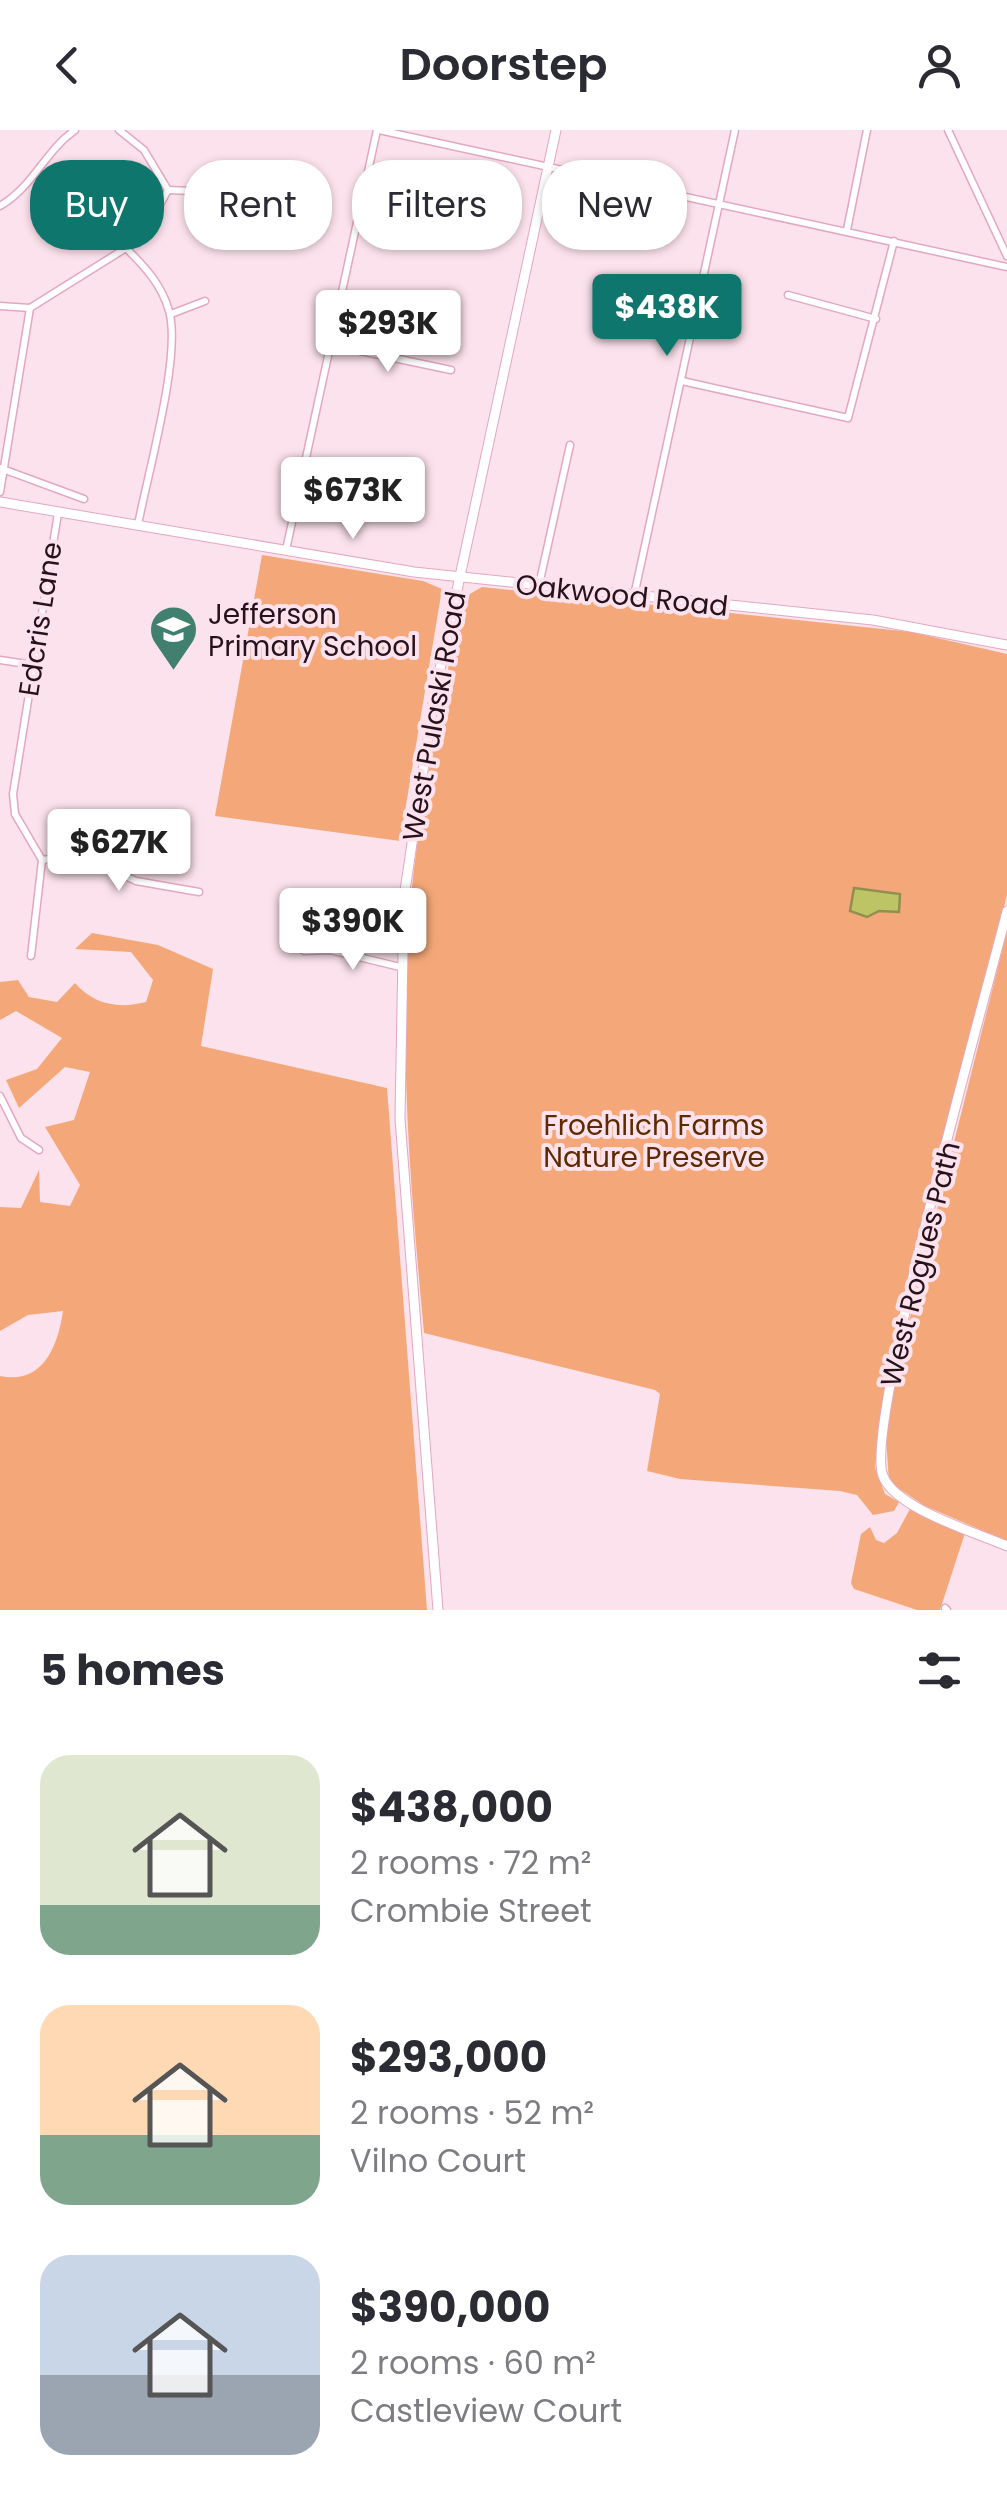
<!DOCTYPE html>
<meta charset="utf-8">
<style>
:root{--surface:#fff;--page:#f2f2f3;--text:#2b2b33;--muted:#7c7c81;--accent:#0f766e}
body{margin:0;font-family:Poppins,sans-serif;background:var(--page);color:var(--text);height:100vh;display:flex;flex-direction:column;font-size:38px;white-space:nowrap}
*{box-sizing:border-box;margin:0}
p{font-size:32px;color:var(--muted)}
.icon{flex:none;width:55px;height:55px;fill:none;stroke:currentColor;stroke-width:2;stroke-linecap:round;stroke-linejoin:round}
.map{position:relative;height:1480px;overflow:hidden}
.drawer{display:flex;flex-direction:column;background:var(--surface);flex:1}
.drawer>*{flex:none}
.hud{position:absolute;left:30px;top:30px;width:948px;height:90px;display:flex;gap:20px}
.price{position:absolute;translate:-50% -85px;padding:0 22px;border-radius:10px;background:#fff;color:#222;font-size:32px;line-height:65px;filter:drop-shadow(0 2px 5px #0008)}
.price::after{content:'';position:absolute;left:50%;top:60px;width:30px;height:22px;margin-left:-15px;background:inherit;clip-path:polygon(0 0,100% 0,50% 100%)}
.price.current{background:var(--accent);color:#fff}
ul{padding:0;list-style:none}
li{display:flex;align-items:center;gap:30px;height:250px;padding:0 40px}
li span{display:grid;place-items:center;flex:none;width:280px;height:200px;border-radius:30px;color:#555}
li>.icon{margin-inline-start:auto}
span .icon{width:120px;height:120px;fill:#fffc;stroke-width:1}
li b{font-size:42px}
h2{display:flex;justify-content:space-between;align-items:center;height:120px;padding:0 40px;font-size:42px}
.pill{padding:0 35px;border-radius:40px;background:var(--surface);box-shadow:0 2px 8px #0004;font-size:35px;line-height:90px}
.pill.current{background:var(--accent);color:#fff}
header{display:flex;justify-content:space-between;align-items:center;height:130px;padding:0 40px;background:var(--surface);font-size:45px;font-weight:600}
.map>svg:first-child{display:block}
</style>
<header><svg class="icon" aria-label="back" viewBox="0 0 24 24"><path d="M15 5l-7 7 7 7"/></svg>Doorstep<svg class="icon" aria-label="person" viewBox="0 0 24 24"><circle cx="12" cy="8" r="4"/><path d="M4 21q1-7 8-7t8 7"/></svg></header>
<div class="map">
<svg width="1007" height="1480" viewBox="0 0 1007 1480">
<rect width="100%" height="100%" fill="#fce2ec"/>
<g fill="#f4a879">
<path d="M 262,425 L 423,451 L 442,459 L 400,711 L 215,686 Z"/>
<path d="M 482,457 L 911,502 L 1007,524 L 1007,765 L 887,1241 L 875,1338 L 885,1364 L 899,1372 L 894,1381 L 873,1385 L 857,1365 L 840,1361 L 680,1349 L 647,1341 L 660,1264 L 655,1260 L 424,1203 C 411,1061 398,919 410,776 C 420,672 441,570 463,468 Z"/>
<path d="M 1007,801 L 1007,1411 L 925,1376 L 889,1352 L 886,1307 L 900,1227 Z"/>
<path d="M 92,803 L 158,815 L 213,839 L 201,916 L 387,958 L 427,1480 L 0,1480 L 0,1246 C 43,1255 58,1216 63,1181 L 28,1185 L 0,1201 L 0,1077 L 21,1078 L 39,1040 L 40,1072 L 70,1076 L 80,1055 L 45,997 L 74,990 L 90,942 L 65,937 L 19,978 L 6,950 L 37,939 L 62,908 L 16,881 L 0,890 L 0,852 L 18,850 L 29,867 L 57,872 L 75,853 C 94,875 119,879 146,872 L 153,850 L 131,822 L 75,819 Z"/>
<path d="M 910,1379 L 965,1403 L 940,1480 L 917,1480 L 854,1459 L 851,1453 L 861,1404 L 870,1397 L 876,1410 L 884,1413 L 897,1403 Z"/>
</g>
<path fill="#bdc465" stroke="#908f4f" stroke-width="2.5" d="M 854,758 L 900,764 L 899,782 L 879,781 L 867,787 L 850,781 Z"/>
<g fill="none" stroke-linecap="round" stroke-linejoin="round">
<defs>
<g id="street">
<path d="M 119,0 L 144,20 L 168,60"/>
<path d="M 379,0 L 1007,137"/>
<path d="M 948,0 L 1007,126"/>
<path d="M 168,60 L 192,61 L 247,47"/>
<path d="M 0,76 C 33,57 45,21 75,0"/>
<path d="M 847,100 L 867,0"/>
<path d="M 126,118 C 145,137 162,155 169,181 C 182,225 147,346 138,395"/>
<path d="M 788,165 L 876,189"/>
<path d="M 0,176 L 30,178 L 126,118 L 149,94 L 168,60"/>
<path d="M 171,184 L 205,171"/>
<path d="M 332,215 L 451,240"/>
<path d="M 682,251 L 848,288 L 894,111"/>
<path d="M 0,338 L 84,369"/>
<path d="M 0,362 L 30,178"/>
<path d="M 286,420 L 377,0"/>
<path d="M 539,455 L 570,315"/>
<path d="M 634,466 L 735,0"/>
<path d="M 0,530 L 33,535"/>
<path d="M 42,730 L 80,725 L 136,751 L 199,762"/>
<path d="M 304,821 L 330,820 L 400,837"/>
<path d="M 31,826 L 42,730 L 15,684 L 13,664 L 58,383"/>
<path d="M 0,966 L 21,1008 L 39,1020"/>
<path d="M 945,1478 L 947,1480"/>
</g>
<g id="secondary">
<path d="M 0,372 L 414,442 L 873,490 L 1007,515"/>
<path d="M 1007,781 C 987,862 863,1299 883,1346 C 896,1379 975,1402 1007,1416"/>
<path d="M 438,1480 L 400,989 L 404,767 L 434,567 L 556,0"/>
</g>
</defs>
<use href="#street" stroke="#e3a7c0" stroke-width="9"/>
<use href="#secondary" stroke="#e3a7c0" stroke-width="11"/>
<use href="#street" stroke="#fff" stroke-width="6"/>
<use href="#secondary" stroke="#fff" stroke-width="9"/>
</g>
<defs>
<symbol id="school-pin" viewBox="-11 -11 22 30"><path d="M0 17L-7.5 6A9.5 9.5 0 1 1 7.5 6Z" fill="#41806e" stroke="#fce2ec"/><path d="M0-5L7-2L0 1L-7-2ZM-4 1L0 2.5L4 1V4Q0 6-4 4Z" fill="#fff"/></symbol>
</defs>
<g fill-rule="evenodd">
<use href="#school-pin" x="146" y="472" width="55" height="75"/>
</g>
<g text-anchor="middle" stroke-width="8" stroke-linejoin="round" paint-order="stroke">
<g font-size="28" fill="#27121b" stroke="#fce2ec">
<text transform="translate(622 465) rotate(6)" y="10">Oakwood Road</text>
<text transform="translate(40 489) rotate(-81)" y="10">Edcris Lane</text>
<text transform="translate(434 586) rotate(-80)" y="10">West Pulaski Road</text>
<text transform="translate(920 1134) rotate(-76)" y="10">West Rogues Path</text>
</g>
<g font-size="28" fill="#27121b" stroke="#fce2ec" text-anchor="start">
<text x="208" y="494">Jefferson<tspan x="208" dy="32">Primary School</tspan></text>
</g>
<g font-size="28" fill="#5e2a00" stroke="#fce2ec">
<text x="654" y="1005">Froehlich Farms<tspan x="654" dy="32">Nature Preserve</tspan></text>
</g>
</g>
</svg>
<b class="price current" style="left:667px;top:229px">$438K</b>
<b class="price" style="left:388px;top:245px">$293K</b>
<b class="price" style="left:353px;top:412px">$673K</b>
<b class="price" style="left:119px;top:764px">$627K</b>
<b class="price" style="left:353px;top:843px">$390K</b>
<div class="hud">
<a class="pill current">Buy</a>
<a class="pill">Rent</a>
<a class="pill">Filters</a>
<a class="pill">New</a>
</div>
</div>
<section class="drawer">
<h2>5 homes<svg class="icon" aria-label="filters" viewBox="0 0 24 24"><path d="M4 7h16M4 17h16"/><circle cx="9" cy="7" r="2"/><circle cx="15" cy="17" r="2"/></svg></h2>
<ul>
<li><span style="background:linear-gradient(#dfe7d0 75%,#7fa58c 0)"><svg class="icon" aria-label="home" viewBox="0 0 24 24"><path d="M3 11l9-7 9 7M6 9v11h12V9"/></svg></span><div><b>$438,000</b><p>2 rooms · 72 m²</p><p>Crombie Street</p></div></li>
<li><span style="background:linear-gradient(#ffd9b3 65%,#7fa58c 0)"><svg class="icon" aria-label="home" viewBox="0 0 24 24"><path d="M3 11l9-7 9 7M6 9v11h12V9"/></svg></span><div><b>$293,000</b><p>2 rooms · 52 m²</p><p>Vilno Court</p></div></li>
<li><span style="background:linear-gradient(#c9d6e8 60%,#9aa5b1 0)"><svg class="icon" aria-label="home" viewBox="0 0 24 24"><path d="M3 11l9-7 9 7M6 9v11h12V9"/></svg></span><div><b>$390,000</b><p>2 rooms · 60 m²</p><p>Castleview Court</p></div></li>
</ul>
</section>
